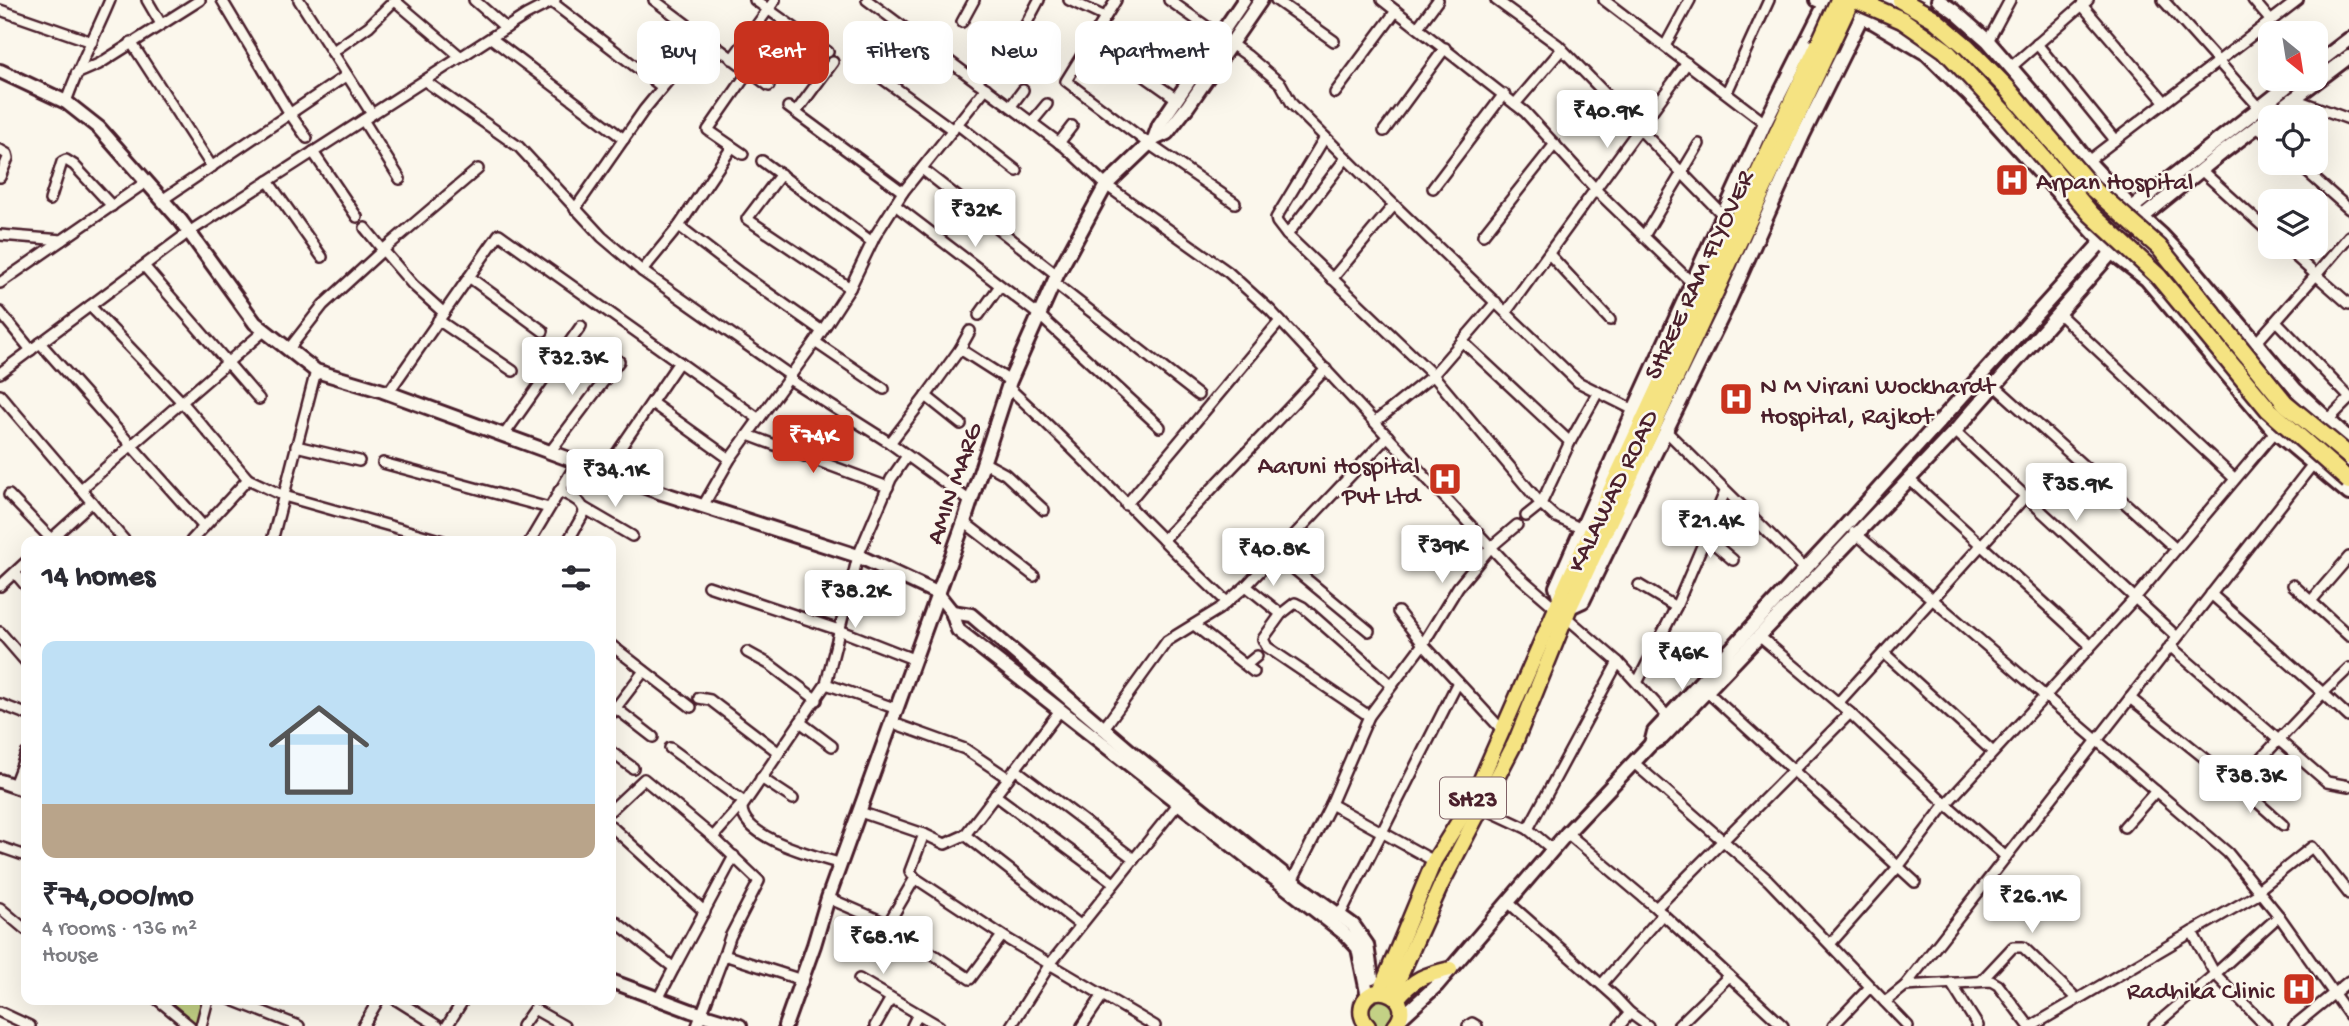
<!DOCTYPE html>
<meta charset="utf-8">
<style>
:root{--surface:#fff;--page:#f7f7f7;--text:#2b2b33;--muted:#7c7c81;--line:#e1e1e2;--accent:#c8321e}
body{margin:0;font-family:"Gochi Hand",sans-serif;background:var(--page);color:var(--text);height:100vh;display:flex;flex-direction:column;font-size:26px;white-space:nowrap}
*{box-sizing:border-box;margin:0}
p{font-size:23px;color:var(--muted)}
.icon{flex:none;width:38px;height:38px;fill:none;stroke:currentColor;stroke-width:2;stroke-linecap:round;stroke-linejoin:round}
.map{position:relative;flex:1;overflow:hidden}
.details{position:absolute;left:21px;top:536px;width:595px;height:469px;display:flex;flex-direction:column;background:var(--surface);border-radius:14px;box-shadow:0 7px 28px #0002}
.details>*{flex:none}
.hud{position:absolute;left:637px;top:21px;width:665px;height:63px;display:flex;gap:14px}
.needle{width:46px;rotate:150deg}
.fabs{position:absolute;left:2258px;top:21px;display:grid;gap:14px}
.fabs a{display:grid;place-items:center;width:70px;height:70px;border-radius:14px;background:var(--surface);box-shadow:0 7px 28px #0002;font-size:35px}
.price{position:absolute;translate:-50% -60px;padding:0 16px;border-radius:7px;background:#fff;color:#222;font-size:23px;line-height:46px;filter:drop-shadow(0 2px 4px #0008)}
.price::after{content:'';position:absolute;left:50%;top:42px;width:21px;height:16px;margin-left:-10px;background:inherit;clip-path:polygon(0 0,100% 0,50% 100%)}
.price.selected{background:var(--accent);color:#fff}
ul{padding:0;list-style:none}
li{display:grid;align-content:center;gap:14px;height:371px;padding:0 21px}
li+li{border-top:2px solid var(--line)}
li span{display:grid;place-items:center;height:217px;border-radius:14px;color:#555}
li>.icon{margin-inline-start:auto}
span .icon{width:126px;height:126px;fill:#fffc;stroke-width:1}
li b{font-size:30px}
h2{display:flex;justify-content:space-between;align-items:center;height:84px;padding:0 21px;font-size:30px}
.pill{padding:0 24px;border-radius:14px;background:var(--surface);box-shadow:0 7px 28px #0002;font-size:24px;line-height:63px}
.pill.selected{background:var(--accent);color:#fff}
.map>svg:first-child{display:block}
</style>
<div class="map">
<svg width="2349" height="1026" viewBox="0 0 2349 1026">
<rect width="100%" height="100%" fill="#fbf7ec"/>
<filter id="ink" filterUnits="userSpaceOnUse"><feTurbulence type="fractalNoise" baseFrequency=".0143" numOctaves="2"/><feDisplacementMap in="SourceGraphic" scale="14" xChannelSelector="R" yChannelSelector="G"/><feConvolveMatrix kernelMatrix="1 2 1 2 8 2 1 2 1" color-interpolation-filters="sRGB"/></filter>
<g filter="url(#ink)">
<g fill="#c3d185" stroke="#867858" stroke-width="2">
<path d="M 1385,996 L 1397,1006 L 1392,1020 L 1386,1026 L 1368,1026 L 1368,1009 L 1379,998 Z"/>
<path d="M 157,999 L 208,999 L 201,1026 L 190,1026 Z"/>
</g>
<g fill="none" stroke-linecap="round" stroke-linejoin="round">
<defs>
<g id="street">
<path d="M 147,0 L 161,24"/>
<path d="M 222,0 L 290,114 L 307,138"/>
<path d="M 299,0 L 372,114"/>
<path d="M 394,0 L 461,57"/>
<path d="M 474,0 L 506,28"/>
<path d="M 549,0 L 662,87"/>
<path d="M 654,0 L 769,86"/>
<path d="M 755,0 L 828,52"/>
<path d="M 867,0 L 1066,148 L 1106,185 L 1228,272 L 1270,310 L 1514,572 L 1618,662 L 1668,717"/>
<path d="M 1069,0 L 1105,17"/>
<path d="M 1116,0 L 1066,81 L 1149,144 L 1235,203"/>
<path d="M 1169,0 L 1248,56 L 1281,84 L 1292,104 L 1364,176 L 1578,382 L 1634,410"/>
<path d="M 1276,0 L 1334,41"/>
<path d="M 1382,0 L 1525,112 L 1600,194 L 1692,283"/>
<path d="M 1496,0 L 1558,45 L 1723,215"/>
<path d="M 1604,0 L 1765,123"/>
<path d="M 2163,0 L 2259,107"/>
<path d="M 2253,0 L 2271,21"/>
<path d="M 2082,5 L 2165,102"/>
<path d="M 0,10 L 92,42"/>
<path d="M 962,22 L 974,0"/>
<path d="M 1418,27 L 1438,0"/>
<path d="M 491,38 L 624,139"/>
<path d="M 1092,39 L 1177,99"/>
<path d="M 1988,41 L 2010,0"/>
<path d="M 131,42 L 212,167"/>
<path d="M 1016,43 L 1039,0"/>
<path d="M 2037,44 L 2115,140"/>
<path d="M 1665,46 L 1690,0"/>
<path d="M 332,52 L 369,26 L 395,0"/>
<path d="M 853,57 L 953,130"/>
<path d="M 732,59 L 775,0"/>
<path d="M 2011,67 L 2088,0"/>
<path d="M 76,74 L 99,64 L 200,0"/>
<path d="M 425,81 L 519,147 L 602,237 L 642,271 L 791,376"/>
<path d="M 977,82 L 1007,38"/>
<path d="M 1727,92 L 1769,0"/>
<path d="M 1335,93 L 1396,11"/>
<path d="M 2294,99 L 2349,119"/>
<path d="M 66,102 C 78,67 96,34 110,0"/>
<path d="M 1515,104 L 1562,49"/>
<path d="M 1011,106 L 1023,90"/>
<path d="M 788,107 L 903,192"/>
<path d="M 796,112 L 833,62"/>
<path d="M 363,120 L 400,179"/>
<path d="M 1032,122 L 1047,104"/>
<path d="M 957,124 L 1017,171"/>
<path d="M 2257,127 L 2270,138"/>
<path d="M 1384,131 L 1445,48"/>
<path d="M 1059,143 L 1072,126"/>
<path d="M 0,150 L 7,154 L 8,158 L 0,177"/>
<path d="M 313,152 L 357,217"/>
<path d="M 743,154 L 708,130 L 749,71"/>
<path d="M 1346,158 L 1287,235 L 1433,375 L 1541,504 L 1526,516"/>
<path d="M 762,161 L 872,242"/>
<path d="M 2088,161 L 2298,0"/>
<path d="M 2297,163 L 2349,209"/>
<path d="M 922,169 L 1057,275"/>
<path d="M 2201,170 L 2270,233"/>
<path d="M 781,174 L 747,219 L 850,288"/>
<path d="M 268,181 L 322,257"/>
<path d="M 1433,188 L 1504,94"/>
<path d="M 50,200 L 62,162 L 66,160 L 74,165 L 112,206"/>
<path d="M 162,200 L 347,75"/>
<path d="M 895,205 L 1039,315 L 1160,427"/>
<path d="M 575,209 L 644,110 L 704,37"/>
<path d="M 679,226 L 740,273 L 822,331"/>
<path d="M 365,228 L 383,250 L 478,169"/>
<path d="M 0,235 L 62,240"/>
<path d="M 1287,235 L 1277,222 L 1276,218 L 1325,137"/>
<path d="M 1483,235 L 1555,144"/>
<path d="M 1644,236 L 1699,144"/>
<path d="M 2349,236 L 2316,275 L 2349,304"/>
<path d="M 1549,254 L 1610,320"/>
<path d="M 144,266 L 259,399"/>
<path d="M 642,271 L 679,226 L 732,147"/>
<path d="M 469,277 L 543,331"/>
<path d="M 1332,279 L 1394,205"/>
<path d="M 1053,282 L 1198,395"/>
<path d="M 0,283 L 146,182"/>
<path d="M 90,306 L 182,402 L 248,479"/>
<path d="M 0,312 L 31,350"/>
<path d="M 1506,312 L 1687,63"/>
<path d="M 2058,313 L 2235,479"/>
<path d="M 979,315 L 999,287"/>
<path d="M 438,320 L 513,371"/>
<path d="M 2276,321 L 2349,397"/>
<path d="M 1462,341 L 1570,442"/>
<path d="M 815,342 L 884,389"/>
<path d="M 40,343 L 204,527"/>
<path d="M 2256,343 L 2316,275 L 2285,247"/>
<path d="M 960,349 L 970,331"/>
<path d="M 288,350 L 323,305 L 383,250 L 413,285 L 444,313"/>
<path d="M 0,373 L 189,232 L 526,15 L 555,0"/>
<path d="M 789,379 L 890,443"/>
<path d="M 1995,386 L 2176,549"/>
<path d="M 1008,387 C 1083,456 1152,532 1227,602"/>
<path d="M 388,393 L 499,234 L 759,419"/>
<path d="M 0,395 L 125,541"/>
<path d="M 926,396 L 960,349 L 1010,381"/>
<path d="M 652,403 L 730,459"/>
<path d="M 2328,420 L 2349,399"/>
<path d="M 1375,422 L 1433,375 L 1496,302"/>
<path d="M 961,424 L 926,396 L 890,443 L 970,501"/>
<path d="M 1955,431 L 2177,637"/>
<path d="M 1667,432 L 1805,569"/>
<path d="M 504,435 L 581,326"/>
<path d="M 748,435 L 888,487"/>
<path d="M 296,446 L 359,461"/>
<path d="M 550,452 L 619,361"/>
<path d="M 983,462 L 1005,474 L 1044,510"/>
<path d="M 383,463 L 549,508"/>
<path d="M 604,472 L 679,362"/>
<path d="M 1910,480 L 2090,645"/>
<path d="M 81,489 L 264,331"/>
<path d="M 559,491 C 569,496 584,501 584,513 L 568,541"/>
<path d="M 9,495 L 53,541"/>
<path d="M 1126,505 L 1280,321"/>
<path d="M 703,506 L 730,459 L 815,342 L 850,288 L 875,236 L 903,192 L 986,88"/>
<path d="M 584,508 L 632,536"/>
<path d="M 964,522 L 1034,576"/>
<path d="M 1582,529 L 1554,516 L 1541,504 L 1570,442 L 1598,392"/>
<path d="M 1854,532 L 2228,853 L 2279,916 L 2349,1015"/>
<path d="M 1706,537 L 1733,560"/>
<path d="M 1163,540 L 1326,369"/>
<path d="M 49,541 L 92,502"/>
<path d="M 191,541 L 248,479 L 284,496 L 443,541"/>
<path d="M 272,541 L 316,371"/>
<path d="M 530,541 L 577,462"/>
<path d="M 1276,554 L 1369,631"/>
<path d="M 15,573 L 26,586"/>
<path d="M 1639,585 L 1676,607"/>
<path d="M 2293,585 L 2349,636"/>
<path d="M 0,586 L 26,562"/>
<path d="M 708,586 L 839,630 L 913,659"/>
<path d="M 1246,586 L 1281,614"/>
<path d="M 2311,601 L 2349,557"/>
<path d="M 1398,612 L 1423,644 L 1503,731"/>
<path d="M 1194,625 L 1254,672"/>
<path d="M 0,632 L 26,662"/>
<path d="M 1759,636 L 1850,713 L 1946,804 L 2006,857"/>
<path d="M 611,645 L 691,707"/>
<path d="M 2170,646 L 2327,782 L 2349,786"/>
<path d="M 747,652 L 769,664 L 817,700"/>
<path d="M 1884,653 L 1993,752"/>
<path d="M 1246,665 L 1257,656"/>
<path d="M 2349,668 L 2323,693 L 2349,717"/>
<path d="M 1638,681 L 1676,607 L 1725,492"/>
<path d="M 826,684 L 897,709"/>
<path d="M 1702,687 L 1915,882"/>
<path d="M 699,698 L 710,700 L 778,752"/>
<path d="M 2130,698 L 2237,784 L 2323,693 L 2211,594"/>
<path d="M 1838,703 L 2025,497"/>
<path d="M 0,704 L 26,714"/>
<path d="M 613,706 L 653,737"/>
<path d="M 611,714 L 644,671"/>
<path d="M 1369,716 L 1267,647 L 1263,639 L 1281,614 L 1295,603 L 1303,607 L 1390,684"/>
<path d="M 800,722 L 832,746"/>
<path d="M 893,723 L 965,749 L 1008,778"/>
<path d="M 1104,728 L 1167,641 L 1219,609 L 1246,586 L 1388,436"/>
<path d="M 670,748 L 744,802 L 713,837"/>
<path d="M 611,752 L 633,768"/>
<path d="M 1634,763 L 1768,880 L 1908,1026"/>
<path d="M 1015,769 L 1134,859"/>
<path d="M 761,778 L 793,799"/>
<path d="M 2237,784 L 2283,825"/>
<path d="M 14,785 L 26,754"/>
<path d="M 995,795 L 1114,883"/>
<path d="M 1331,804 L 1369,716 L 1423,644 L 1458,587 L 1491,547 L 1517,525"/>
<path d="M 1483,808 L 1528,829 L 1618,662"/>
<path d="M 611,810 L 644,779 L 713,837 L 759,881 L 730,937 L 724,955"/>
<path d="M 860,812 L 924,834 L 910,871 L 915,878 L 1009,940 L 1155,1026"/>
<path d="M 611,826 L 705,912"/>
<path d="M 2124,827 L 2156,791"/>
<path d="M 1528,829 L 1553,850"/>
<path d="M 1567,833 L 1656,908 L 1783,1026"/>
<path d="M 924,834 L 945,844 L 965,835 L 1058,713"/>
<path d="M 965,835 L 1080,925"/>
<path d="M 0,847 L 26,856"/>
<path d="M 841,864 C 816,856 741,838 742,807 L 826,684 L 858,556 L 891,479 L 907,456"/>
<path d="M 1292,881 L 1331,804 L 1434,861"/>
<path d="M 2258,890 L 2312,847 L 2349,894"/>
<path d="M 828,898 L 888,924 L 970,979 L 1002,936"/>
<path d="M 1509,903 L 1614,996 L 1630,1013"/>
<path d="M 0,908 L 26,930"/>
<path d="M 1656,908 L 1850,713"/>
<path d="M 1340,915 L 1458,682"/>
<path d="M 611,918 L 674,968 L 658,999"/>
<path d="M 888,924 L 915,878"/>
<path d="M 2192,932 L 2260,893"/>
<path d="M 1830,944 L 1898,867 L 1946,804 L 2135,598 L 2275,432"/>
<path d="M 674,968 L 734,856"/>
<path d="M 859,979 L 939,1026"/>
<path d="M 1982,980 L 2013,947 L 2023,947 L 2077,999"/>
<path d="M 1951,983 L 1978,1026"/>
<path d="M 1602,984 L 1663,914"/>
<path d="M 1905,986 L 2313,464"/>
<path d="M 157,999 L 190,1026"/>
<path d="M 230,999 L 299,1026"/>
<path d="M 395,999 L 438,1026"/>
<path d="M 1885,1002 L 1905,986 L 1991,981 L 1998,985 L 2029,1026"/>
<path d="M 0,1012 L 30,1026"/>
<path d="M 201,1026 L 208,999"/>
<path d="M 363,1026 L 379,999"/>
<path d="M 447,1026 L 464,999"/>
<path d="M 522,1026 L 534,1009 L 564,1026"/>
<path d="M 697,1026 L 724,955 L 802,980"/>
<path d="M 875,1026 L 891,998"/>
<path d="M 912,1026 L 918,1014"/>
<path d="M 1011,1026 L 1050,964 L 1182,799"/>
<path d="M 1082,1026 L 1103,995"/>
<path d="M 1468,1026 L 1472,1023 L 1477,1026"/>
<path d="M 1619,1026 L 1630,1013 L 1648,1026"/>
<path d="M 1678,1026 L 1729,976"/>
<path d="M 1833,1026 L 1870,987"/>
<path d="M 2032,1026 L 2192,932 L 2215,974 L 2154,1026"/>
<path d="M 2266,1026 L 2215,974 L 2279,916"/>
<path d="M 2294,1026 L 2349,981"/>
</g>
<g id="secondary">
<path d="M 1817,0 L 1873,22 L 1927,54 L 1976,102 L 2111,252 L 2146,279 L 2275,432 L 2349,494"/>
<path d="M 1938,0 L 1954,11 L 1988,41 L 2045,107 L 2088,161 L 2132,208 L 2162,235 L 2194,269 L 2296,390 L 2349,439"/>
<path d="M 2315,65 L 2349,39"/>
<path d="M 0,71 L 66,102 L 99,128 L 181,221 L 255,323 L 316,371 L 383,391 L 662,493 L 858,556 L 937,593 L 952,612 L 958,630 L 1344,933 L 1358,948 L 1368,997"/>
<path d="M 1154,139 L 1159,125 L 1244,0"/>
<path d="M 1560,600 L 1556,587 L 1634,410 L 1765,123 L 1827,0"/>
<path d="M 1570,607 L 1583,601 L 1726,308 L 1803,135 L 1865,10"/>
<path d="M 952,612 L 971,615 L 1137,757 L 1292,881 L 1353,925 L 1367,945 L 1372,978"/>
<path d="M 1651,744 L 1654,732 L 1668,717 L 1846,525 L 2132,208 L 2296,79"/>
<path d="M 0,781 L 26,790"/>
<path d="M 611,981 L 691,1011 L 740,1026"/>
<path d="M 1401,1018 L 1437,985 L 1567,833 L 1651,744 L 1662,738 L 1955,431 L 2143,217 L 2222,153 L 2349,57"/>
<path d="M 785,1026 L 814,945 L 828,898 L 964,522 L 1010,381 L 1057,275 L 1106,185 L 1154,139 L 1167,133 L 1188,106 L 1261,0"/>
</g>
<g id="primary">
<path d="M 1380,991 L 1434,861 L 1472,800 L 1567,583 L 1818,44"/>
<path d="M 1392,994 L 1442,883 L 1515,743 L 1570,607 L 1829,49"/>
<path d="M 1397,999 C 1414,978 1425,975 1450,969"/>
<path d="M 1368,1026 C 1362,1020 1360,1013 1362,1005 C 1372,977 1418,998 1395,1026"/>
</g>
</defs>
<use href="#street" stroke="#4a1f2b" stroke-width="14"/>
<use href="#secondary" stroke="#4a1f2b" stroke-width="18"/>
<use href="#primary" stroke="#4a1f2b" stroke-width="19"/>
<use href="#street" stroke="#fbf7ec" stroke-width="9"/>
<use href="#secondary" stroke="#fbf7ec" stroke-width="12"/>
<use href="#primary" stroke="#f5e382" stroke-width="14"/>
<defs>
<g id="primary-bridge">
<path d="M 1818,44 L 1838,0"/>
<path d="M 1829,49 L 1852,0"/>
</g>
<g id="highway-bridge">
<path d="M 1856,0 L 1902,20 L 1945,50 L 2009,118 L 2091,214 L 2158,276 L 2268,409 L 2349,481"/>
<path d="M 1901,0 L 1933,18 L 1967,47 L 2006,87 L 2091,187 L 2159,247 L 2285,403 L 2349,456"/>
</g>
</defs>
<use href="#primary-bridge" stroke="#4a1f2b" stroke-width="19" stroke-linecap="butt"/>
<use href="#highway-bridge" stroke="#4a1f2b" stroke-width="21" stroke-linecap="butt"/>
<use href="#primary-bridge" stroke="#f5e382" stroke-width="14"/>
<use href="#highway-bridge" stroke="#f5e382" stroke-width="16"/>
</g>
</g>
<defs>
<symbol id="hospital-square" viewBox="-11 -11 22 22"><rect x="-9" y="-9" width="18" height="18" rx="4" fill="#c8321e" stroke="#fbf7ec"/><path d="M-5-5h3v3.5h4V-5h3V5h-3V1.5h-4V5h-3Z" fill="#fff"/></symbol>
</defs>
<g fill-rule="evenodd">
<use href="#hospital-square" x="1993" y="161" width="38" height="38"/>
<use href="#hospital-square" x="1717" y="380" width="38" height="38"/>
<use href="#hospital-square" x="1426" y="460" width="38" height="38"/>
<use href="#hospital-square" x="2280" y="970" width="38" height="38"/>
</g>
<g text-anchor="middle" stroke-width="5" stroke-linejoin="round" paint-order="stroke">
<rect fill="#fbf7ec" stroke="#7f6065" stroke-width="2" x="1440" y="777.5" width="66" height="41" rx="5"/>
<g font-size="24" font-weight="bold" fill="#4a1f2b">
<text x="1473" y="806">SH23</text>
</g>
<g font-size="26" fill="#4a1f2b" stroke="#fbf7ec" text-anchor="start">
<text x="2036" y="189">Arpan Hospital</text>
<text x="1760" y="393">N M Virani Wockhardt<tspan x="1760" dy="30">Hospital, Rajkot</tspan></text>
<text x="1420" y="473" text-anchor="end">Aaruni Hospital<tspan x="1420" dy="30">Pvt Ltd</tspan></text>
<text x="2274" y="998" text-anchor="end">Radhika Clinic</text>
</g>
<g font-size="26" fill="#4a1f2b" stroke="#fbf7ec">
<text transform="translate(1697 274) rotate(-65)" y="9">SHREE RAM FLYOVER</text>
<text transform="translate(952 483) rotate(-71)" y="9">AMIN MARG</text>
<text transform="translate(1611 490) rotate(-64)" y="9">KALAWAD ROAD</text>
</g>
</g>
</svg>
<div class="fabs">
<a><svg class="needle" viewBox="-14 -14 28 28"><path d="M0-13l5 13h-10z" fill="#e53935"/><path d="M0 13l5-13h-10z" fill="#7c7c81"/></svg></a>
<a><svg class="icon" aria-label="locate" viewBox="0 0 24 24"><circle cx="12" cy="12" r="6"/><path d="M12 2v4M12 18v4M2 12h4M18 12h4"/></svg></a>
<a><svg class="icon" aria-label="layers" viewBox="0 0 24 24"><path d="M12 4l9 5-9 5-9-5zM3 14l9 5 9-5"/></svg></a>
</div>
<b class="price" style="left:1607px;top:150px">₹40.9K</b>
<b class="price" style="left:975px;top:249px">₹32K</b>
<b class="price" style="left:572px;top:397px">₹32.3K</b>
<b class="price selected" style="left:813px;top:475px">₹74K</b>
<b class="price" style="left:615px;top:509px">₹34.1K</b>
<b class="price" style="left:2076px;top:523px">₹35.9K</b>
<b class="price" style="left:1710px;top:560px">₹21.4K</b>
<b class="price" style="left:1442px;top:585px">₹39K</b>
<b class="price" style="left:1273px;top:588px">₹40.8K</b>
<b class="price" style="left:855px;top:630px">₹38.2K</b>
<b class="price" style="left:1682px;top:692px">₹46K</b>
<b class="price" style="left:2250px;top:815px">₹38.3K</b>
<b class="price" style="left:2032px;top:935px">₹26.1K</b>
<b class="price" style="left:883px;top:976px">₹68.1K</b>
<div class="hud">
<a class="pill">Buy</a>
<a class="pill selected">Rent</a>
<a class="pill">Filters</a>
<a class="pill">New</a>
<a class="pill">Apartment</a>
</div>
<section class="details">
<h2>14 homes<svg class="icon" aria-label="filters" viewBox="0 0 24 24"><path d="M4 7h16M4 17h16"/><circle cx="9" cy="7" r="2"/><circle cx="15" cy="17" r="2"/></svg></h2>
<ul>
<li><span style="background:linear-gradient(#bfe0f5 75%,#b9a48a 0)"><svg class="icon" aria-label="home" viewBox="0 0 24 24"><path d="M3 11l9-7 9 7M6 9v11h12V9"/></svg></span><div><b>₹74,000/mo</b><p>4 rooms · 136 m²</p><p>House</p></div></li>
</ul>
</section>
</div>
